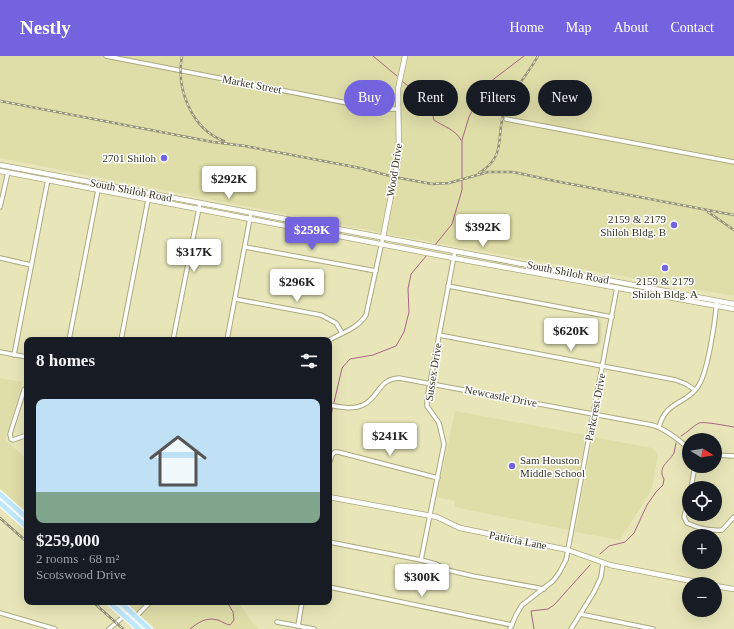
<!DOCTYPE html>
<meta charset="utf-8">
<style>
:root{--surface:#171b24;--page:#20242c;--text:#f1f3f6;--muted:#9ea1a6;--accent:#7463de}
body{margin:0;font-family:Georgia,serif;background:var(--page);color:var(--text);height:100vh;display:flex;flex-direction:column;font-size:15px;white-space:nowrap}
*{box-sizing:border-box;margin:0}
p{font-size:13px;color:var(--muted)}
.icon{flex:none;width:22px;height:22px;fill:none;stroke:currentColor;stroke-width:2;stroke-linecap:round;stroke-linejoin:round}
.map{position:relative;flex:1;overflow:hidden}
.sheet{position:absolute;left:24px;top:281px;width:308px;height:268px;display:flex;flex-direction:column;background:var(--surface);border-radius:8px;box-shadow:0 4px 16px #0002}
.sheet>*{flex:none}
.hud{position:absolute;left:344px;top:24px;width:330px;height:36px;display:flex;gap:8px}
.needle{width:26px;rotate:101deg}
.fabs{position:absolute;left:682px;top:377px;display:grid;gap:8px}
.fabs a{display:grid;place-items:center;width:40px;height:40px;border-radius:50%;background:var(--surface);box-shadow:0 4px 16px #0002;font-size:20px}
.price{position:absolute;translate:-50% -34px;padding:0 9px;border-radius:4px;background:#fff;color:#222;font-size:13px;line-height:26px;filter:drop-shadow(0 1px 2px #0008)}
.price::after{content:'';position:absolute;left:50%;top:24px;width:12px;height:9px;margin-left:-6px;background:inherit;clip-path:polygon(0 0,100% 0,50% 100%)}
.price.on{background:var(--accent);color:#fff}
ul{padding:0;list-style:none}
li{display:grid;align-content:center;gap:8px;height:212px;padding:0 12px}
li span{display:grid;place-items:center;height:124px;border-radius:8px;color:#555}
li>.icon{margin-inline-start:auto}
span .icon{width:72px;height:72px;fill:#fffc;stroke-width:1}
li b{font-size:17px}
h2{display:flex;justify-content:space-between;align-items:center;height:48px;padding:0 12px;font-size:17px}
.tag{padding:0 14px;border-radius:18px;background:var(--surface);box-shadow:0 4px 16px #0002;font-size:14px;line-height:36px}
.tag.on{background:var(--accent);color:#fff}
header{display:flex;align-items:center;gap:24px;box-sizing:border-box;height:56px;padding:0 20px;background:var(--accent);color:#fff}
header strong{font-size:19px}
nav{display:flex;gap:22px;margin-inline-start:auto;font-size:14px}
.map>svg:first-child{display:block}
</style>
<header>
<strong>Nestly</strong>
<nav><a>Home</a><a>Map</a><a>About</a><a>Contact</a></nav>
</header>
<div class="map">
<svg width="734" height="573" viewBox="0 0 734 573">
<rect width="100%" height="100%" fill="#e8e6b9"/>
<g fill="#dfdda8">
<path d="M 0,0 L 734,0 L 734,240 L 398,180 L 0,102 Z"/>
<path d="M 0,322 L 22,326 L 5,384 L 27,403 L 27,457 L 0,432 Z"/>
<path d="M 455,355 L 586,379 L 569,474 L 454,451 L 455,445 L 437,441 Z"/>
<path d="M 593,381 L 652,392 L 658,398 L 652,433 L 620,484 L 575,476 Z"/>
<path d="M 126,546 L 238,546 L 252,566 L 259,573 L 156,573 Z"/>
</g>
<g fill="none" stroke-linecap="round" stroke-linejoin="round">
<g stroke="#a76585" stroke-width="1">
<path d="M 373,0 L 397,20"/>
<path d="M 402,25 L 427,46 L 431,52 L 434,64 C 444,71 455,73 461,84"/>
<path d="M 435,189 L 452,168 L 462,134 L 462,84 L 469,61 L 486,29 L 524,0"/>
<path d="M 329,368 L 342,312 L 350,303 L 373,299 L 396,290 L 404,276 L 409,256 L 408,233 L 411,218 L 427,199"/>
<path d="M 681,380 C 687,377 693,370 699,367 C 703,365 727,370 734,371"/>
<path d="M 600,498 L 609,490 L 625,486 L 634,477 L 647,449 L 656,436 L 663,429 L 664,423 C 657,411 669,406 674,397 C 675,394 675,390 676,387"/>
<path d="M 190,573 C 199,566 206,561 218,564 C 223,566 225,568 230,569 L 234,564 L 233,556 L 227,546"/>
<path d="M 534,573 L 531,555 L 548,553 L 554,549 L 590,509"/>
</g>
<defs>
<g id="street">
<path d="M 106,0 L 378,53 L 398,53"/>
<path d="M 506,63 L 734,106"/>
<path d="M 0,151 L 8,116"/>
<path d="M 245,191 L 376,215"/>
<path d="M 0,202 L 31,209"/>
<path d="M 448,230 L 612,261"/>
<path d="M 235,243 L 321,259 L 336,267 L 342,277"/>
<path d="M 439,279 L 676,324 L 686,328 L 695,334"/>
<path d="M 69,284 L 98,134 L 102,128"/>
<path d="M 121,284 L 148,144 L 152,138"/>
<path d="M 173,284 L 200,147"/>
<path d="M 227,284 L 251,157"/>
<path d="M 329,284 C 342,277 358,272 366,259 L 383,181"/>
<path d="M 0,296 L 27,301"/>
<path d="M 14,299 L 48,123"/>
<path d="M 27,331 L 24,334 L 10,378 L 11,383 L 13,384 L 27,379"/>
<path d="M 329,349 C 340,351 353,354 363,349 C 379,342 378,323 399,322 L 652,369 C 666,373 678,383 689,393"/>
<path d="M 659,371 C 666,345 684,349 697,332 C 708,318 715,265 717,245"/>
<path d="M 715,399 L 734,400"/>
<path d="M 329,408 L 332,399 L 335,396 L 338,396 L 438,422"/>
<path d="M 691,432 L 695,410"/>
<path d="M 689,441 L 684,461 L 687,467 C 698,472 710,475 722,474 L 734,461"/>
<path d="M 329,486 L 421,504 L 436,508 L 447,514 L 473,520 L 544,533"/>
<path d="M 421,504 L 444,388 L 439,367 L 427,350 L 427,343 L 455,195"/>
<path d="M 329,531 L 512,569"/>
<path d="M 0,557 L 55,573"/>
<path d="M 580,558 L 653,573"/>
<path d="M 131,566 L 150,546"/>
<path d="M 277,566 L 314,573"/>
<path d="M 298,570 L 302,546"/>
<path d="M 109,573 L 130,555"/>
<path d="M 510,573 L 516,559 L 522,549 L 553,525 L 559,517 L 566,504 L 617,231"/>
<path d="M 571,573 L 594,536 L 601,521 L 603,507"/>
</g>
<g id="secondary">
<path d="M 0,109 L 734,248"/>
<path d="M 0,115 L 453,202 L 734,253"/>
<path d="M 383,181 L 399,99 L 398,33 L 405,0"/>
<path d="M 329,441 L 437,461 L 460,472 L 568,494 L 610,509 L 707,528"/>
<path d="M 715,530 L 734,533"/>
</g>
<g id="primary">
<path d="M 0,438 L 27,462"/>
<path d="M 0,447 L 27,471"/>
<path d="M 109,546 L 139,573"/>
<path d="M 120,546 L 149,573"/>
</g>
</defs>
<use href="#street" stroke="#aba97e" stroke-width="5.5"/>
<use href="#secondary" stroke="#aba97e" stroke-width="6"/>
<use href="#primary" stroke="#fff" stroke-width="7"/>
<use href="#street" stroke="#fff" stroke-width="3.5"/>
<use href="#secondary" stroke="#fff" stroke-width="4.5"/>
<use href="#primary" stroke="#bfe9fb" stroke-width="5"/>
<defs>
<g id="rail">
<path d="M 182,0 C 176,32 191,73 224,85"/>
<path d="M 0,45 L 213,86 L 245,90 L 360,112 L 394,121 L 432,128 L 449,127 L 488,116 L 513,116 L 555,125 L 734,159"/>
<path d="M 479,117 C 508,100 495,78 505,53 C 513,34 528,18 538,0"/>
<path d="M 708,156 L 734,174"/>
<path d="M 0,462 L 27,486"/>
<path d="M 93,546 L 123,573"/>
</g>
</defs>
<use href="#rail" stroke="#949272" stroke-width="2.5"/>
<use href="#rail" stroke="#fff" stroke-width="1" stroke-dasharray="3" stroke-linecap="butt"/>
</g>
<g fill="#7463de" stroke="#fff" stroke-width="1.5">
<circle cx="164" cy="102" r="4"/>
<circle cx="674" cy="169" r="4"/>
<circle cx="665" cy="212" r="4"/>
<circle cx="512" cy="410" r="4"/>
</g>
<g text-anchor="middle" stroke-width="3" stroke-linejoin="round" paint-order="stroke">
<g font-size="11" fill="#343321" stroke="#fff">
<text transform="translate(252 28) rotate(11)" y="4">Market Street</text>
<text transform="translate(394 114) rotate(-81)" y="4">Wood Drive</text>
<text transform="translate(131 134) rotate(11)" y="4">South Shiloh Road</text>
<text transform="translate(568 216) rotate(11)" y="4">South Shiloh Road</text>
<text transform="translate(433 316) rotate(-81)" y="4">Sussex Drive</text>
<text transform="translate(501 340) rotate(11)" y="4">Newcastle Drive</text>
<text transform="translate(595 351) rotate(-79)" y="4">Parkcrest Drive</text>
<text transform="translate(518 484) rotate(11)" y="4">Patricia Lane</text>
</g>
<g font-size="11" fill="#343321" stroke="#fff" text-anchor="end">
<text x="156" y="106">2701 Shiloh</text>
<text x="666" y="167">2159 &amp; 2179<tspan x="666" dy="13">Shiloh Bldg. B</tspan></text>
<text x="665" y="229" text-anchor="middle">2159 &amp; 2179<tspan x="665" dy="13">Shiloh Bldg. A</tspan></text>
<text x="520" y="408" text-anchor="start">Sam Houston<tspan x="520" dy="13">Middle School</tspan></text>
</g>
</g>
</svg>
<div class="fabs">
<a><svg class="needle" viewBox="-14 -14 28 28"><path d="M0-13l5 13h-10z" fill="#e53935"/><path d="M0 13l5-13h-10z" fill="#9ea1a6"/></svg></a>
<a><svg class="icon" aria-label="locate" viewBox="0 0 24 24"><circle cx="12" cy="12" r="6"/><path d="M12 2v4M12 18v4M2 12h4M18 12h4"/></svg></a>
<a>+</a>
<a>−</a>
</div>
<b class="price" style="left:229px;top:144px">$292K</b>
<b class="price" style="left:483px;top:192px">$392K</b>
<b class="price on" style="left:312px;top:195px">$259K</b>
<b class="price" style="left:194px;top:217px">$317K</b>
<b class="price" style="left:297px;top:247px">$296K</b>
<b class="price" style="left:571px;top:296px">$620K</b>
<b class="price" style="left:390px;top:401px">$241K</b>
<b class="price" style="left:422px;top:542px">$300K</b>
<div class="hud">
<a class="tag on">Buy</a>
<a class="tag">Rent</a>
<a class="tag">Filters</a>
<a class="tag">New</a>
</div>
<section class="sheet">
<h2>8 homes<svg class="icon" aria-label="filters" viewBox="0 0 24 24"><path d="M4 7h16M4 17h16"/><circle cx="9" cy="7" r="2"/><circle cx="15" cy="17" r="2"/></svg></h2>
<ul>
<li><span style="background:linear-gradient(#bfe0f5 75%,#7fa58c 0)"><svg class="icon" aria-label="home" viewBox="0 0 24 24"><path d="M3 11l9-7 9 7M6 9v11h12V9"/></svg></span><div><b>$259,000</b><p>2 rooms · 68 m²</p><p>Scotswood Drive</p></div></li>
</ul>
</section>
</div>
